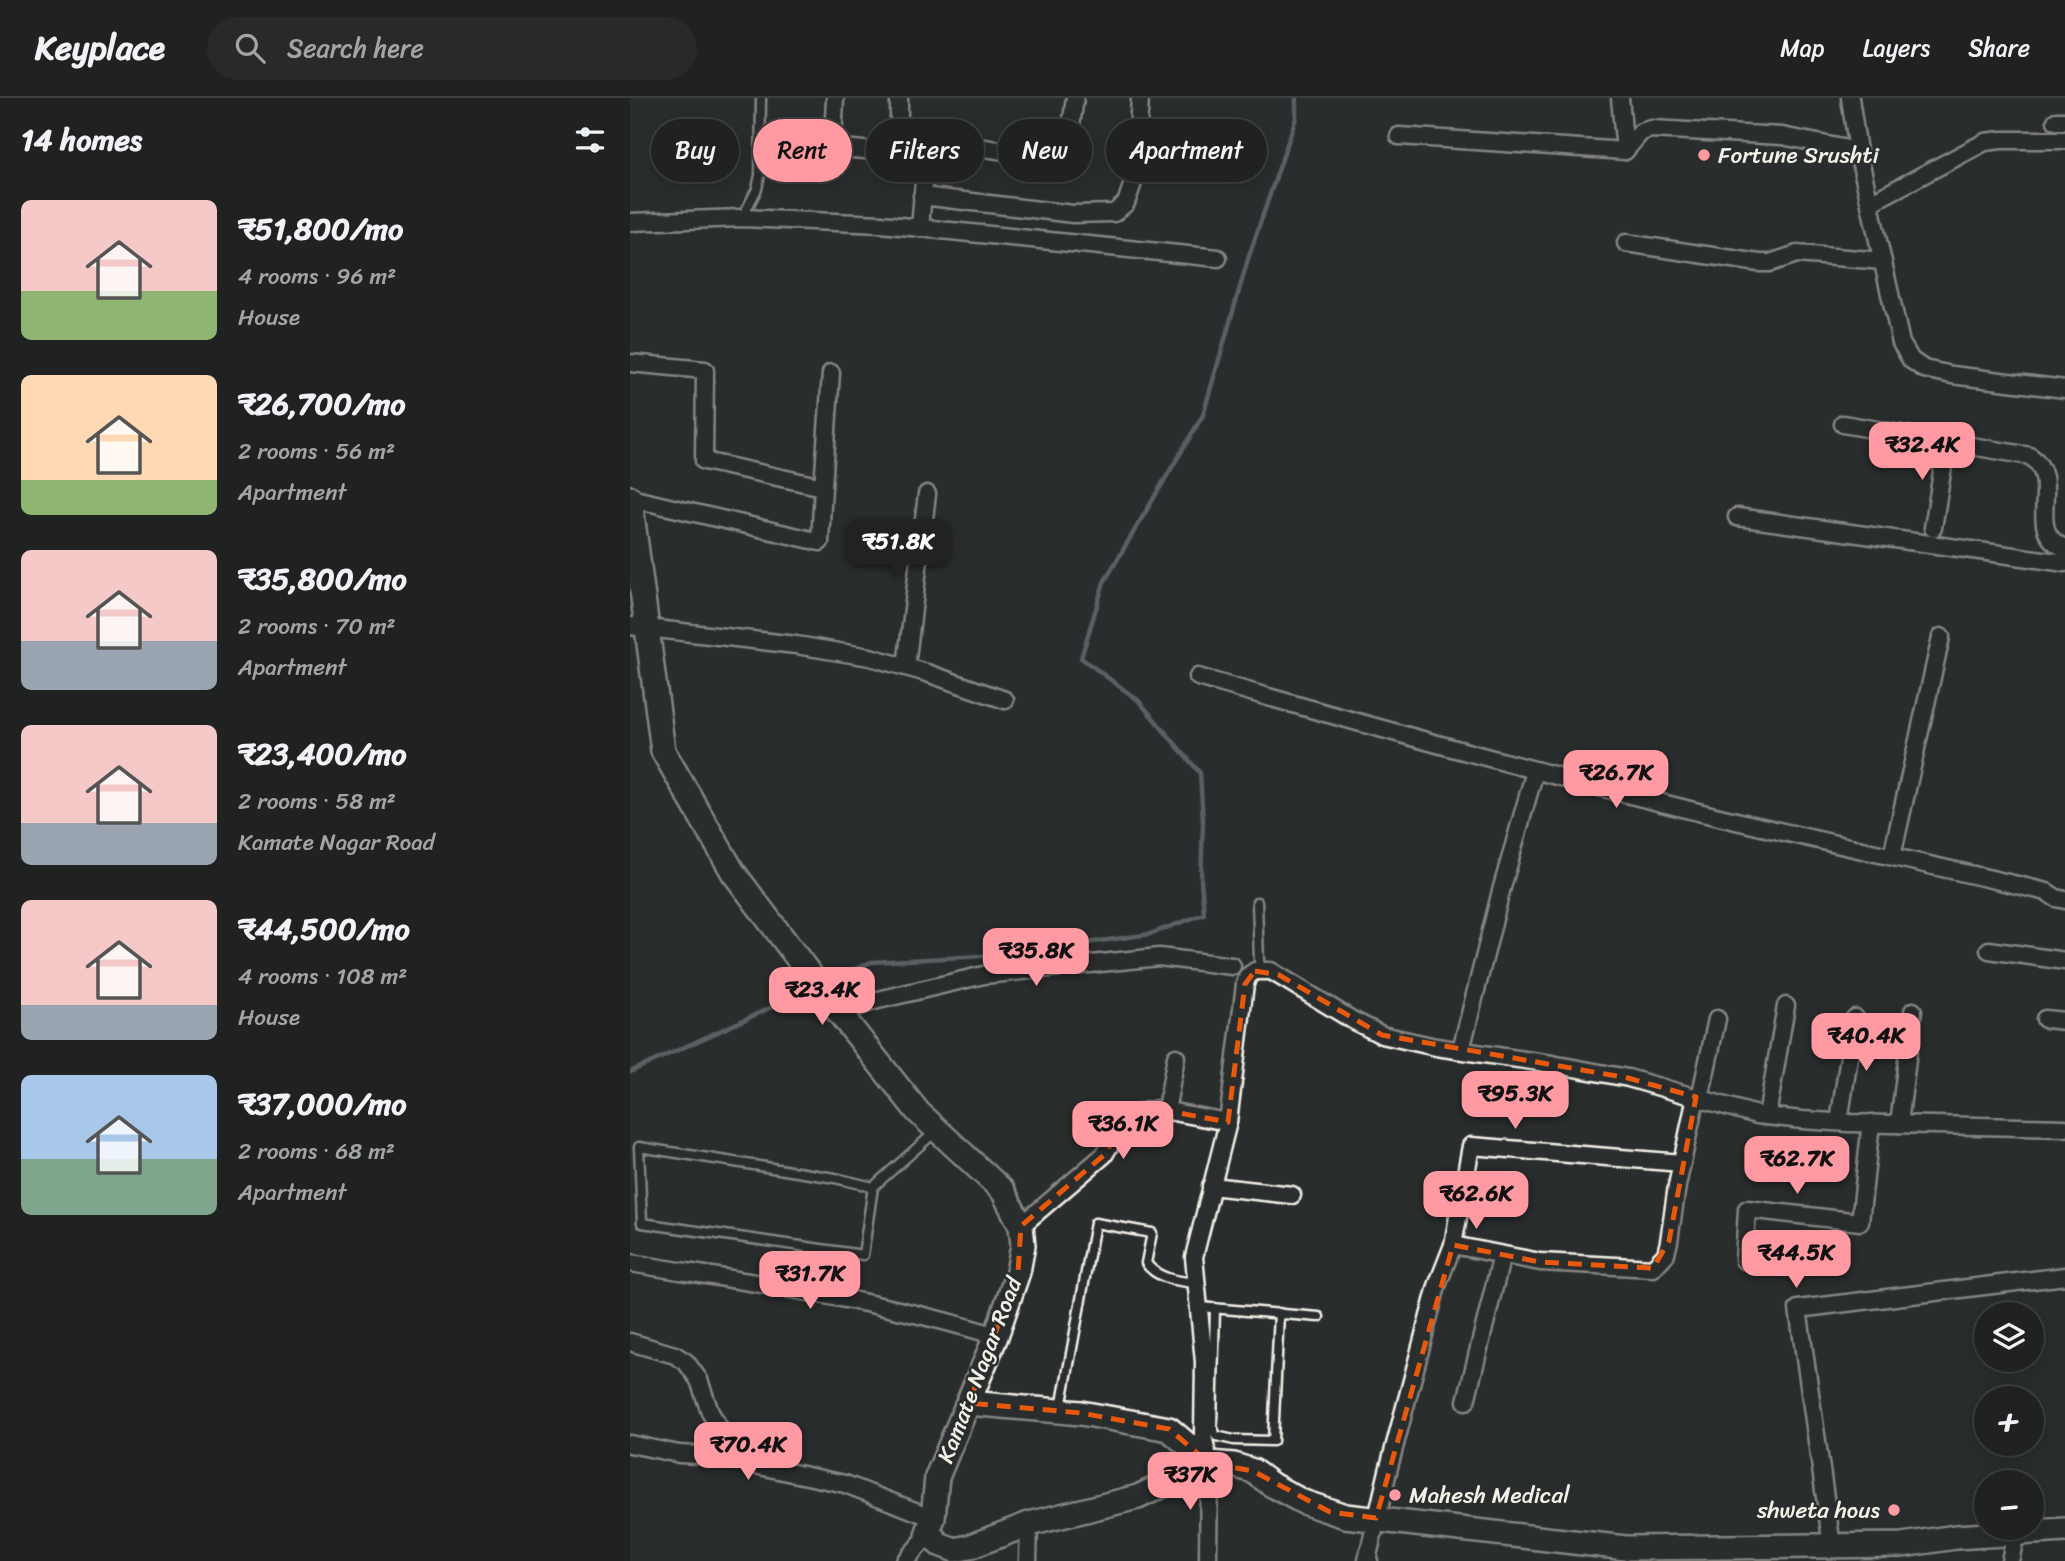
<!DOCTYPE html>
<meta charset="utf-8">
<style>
:root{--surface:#202222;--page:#282a2a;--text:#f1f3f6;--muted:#a2a4a5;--line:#3d3f40;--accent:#ff9aa2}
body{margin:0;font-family:Sriracha,sans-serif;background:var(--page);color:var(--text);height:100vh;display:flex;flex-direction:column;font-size:26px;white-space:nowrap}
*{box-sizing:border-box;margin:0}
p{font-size:23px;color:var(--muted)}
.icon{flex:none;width:38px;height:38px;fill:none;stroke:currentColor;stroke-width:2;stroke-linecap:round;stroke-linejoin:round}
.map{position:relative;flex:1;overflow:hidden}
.side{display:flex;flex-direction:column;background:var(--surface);width:630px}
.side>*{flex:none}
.hud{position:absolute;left:21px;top:21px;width:665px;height:63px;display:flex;gap:14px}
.controls{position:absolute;left:1344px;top:1204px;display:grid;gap:14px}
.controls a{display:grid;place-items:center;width:70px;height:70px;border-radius:50%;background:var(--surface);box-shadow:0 4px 18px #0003,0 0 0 2px var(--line);font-size:35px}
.price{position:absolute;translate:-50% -60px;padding:0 16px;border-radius:14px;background:var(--accent);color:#111;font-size:23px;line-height:46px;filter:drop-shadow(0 2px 4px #0008)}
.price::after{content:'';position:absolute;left:50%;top:42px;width:21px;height:16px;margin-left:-10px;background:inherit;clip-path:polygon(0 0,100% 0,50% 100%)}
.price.active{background:#222;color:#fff}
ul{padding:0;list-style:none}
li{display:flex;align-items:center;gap:21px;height:175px;padding:0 21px}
li span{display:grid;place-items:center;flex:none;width:196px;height:140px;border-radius:10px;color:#555}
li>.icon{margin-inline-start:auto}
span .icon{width:84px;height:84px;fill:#fffc;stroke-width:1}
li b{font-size:30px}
h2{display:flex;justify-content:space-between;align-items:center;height:84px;padding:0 21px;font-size:30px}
.pill{padding:0 24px;border-radius:32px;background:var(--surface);box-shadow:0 4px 18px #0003,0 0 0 2px var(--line);font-size:24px;line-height:63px}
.pill.active{background:var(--accent);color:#111}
header{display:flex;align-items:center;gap:42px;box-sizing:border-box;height:98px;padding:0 35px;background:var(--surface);border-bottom:2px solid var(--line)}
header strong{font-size:33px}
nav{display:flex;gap:38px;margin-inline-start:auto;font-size:24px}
.search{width:490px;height:63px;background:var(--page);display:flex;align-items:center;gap:18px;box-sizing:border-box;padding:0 24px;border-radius:38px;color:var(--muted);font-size:26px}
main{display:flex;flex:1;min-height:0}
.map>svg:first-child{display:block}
</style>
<header>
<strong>Keyplace</strong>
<div class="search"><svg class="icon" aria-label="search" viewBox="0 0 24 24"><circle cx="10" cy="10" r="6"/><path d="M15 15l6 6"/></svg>Search here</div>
<nav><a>Map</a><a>Layers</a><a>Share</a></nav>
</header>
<main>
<section class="side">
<h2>14 homes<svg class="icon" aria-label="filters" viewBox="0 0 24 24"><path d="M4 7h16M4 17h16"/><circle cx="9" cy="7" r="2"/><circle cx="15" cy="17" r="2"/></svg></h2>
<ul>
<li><span style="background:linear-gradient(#f6c9c9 65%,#8fb573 0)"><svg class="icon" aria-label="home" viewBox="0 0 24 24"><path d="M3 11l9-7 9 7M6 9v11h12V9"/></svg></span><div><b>₹51,800/mo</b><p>4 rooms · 96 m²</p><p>House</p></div></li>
<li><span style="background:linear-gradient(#ffd9b3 75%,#8fb573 0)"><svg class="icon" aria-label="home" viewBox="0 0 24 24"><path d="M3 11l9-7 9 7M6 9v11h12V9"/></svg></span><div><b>₹26,700/mo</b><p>2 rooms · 56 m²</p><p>Apartment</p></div></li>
<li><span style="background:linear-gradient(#f6c9c9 65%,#9aa5b1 0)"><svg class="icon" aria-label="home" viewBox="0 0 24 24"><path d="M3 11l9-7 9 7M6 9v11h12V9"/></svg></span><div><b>₹35,800/mo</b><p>2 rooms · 70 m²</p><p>Apartment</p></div></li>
<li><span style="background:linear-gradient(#f6c9c9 70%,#9aa5b1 0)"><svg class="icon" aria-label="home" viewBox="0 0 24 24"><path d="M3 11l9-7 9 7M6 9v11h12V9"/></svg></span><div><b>₹23,400/mo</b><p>2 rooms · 58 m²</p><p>Kamate Nagar Road</p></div></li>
<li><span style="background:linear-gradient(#f6c9c9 75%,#9aa5b1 0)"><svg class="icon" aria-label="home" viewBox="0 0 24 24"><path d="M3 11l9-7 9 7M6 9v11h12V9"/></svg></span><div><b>₹44,500/mo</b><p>4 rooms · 108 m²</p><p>House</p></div></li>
<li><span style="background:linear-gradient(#a9c7e8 60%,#7fa58c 0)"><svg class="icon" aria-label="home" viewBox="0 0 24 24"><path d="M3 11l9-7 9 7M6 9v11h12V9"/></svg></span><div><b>₹37,000/mo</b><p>2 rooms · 68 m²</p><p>Apartment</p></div></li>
</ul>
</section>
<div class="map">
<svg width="1435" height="1463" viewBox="0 0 1435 1463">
<rect width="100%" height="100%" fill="#2a2d2e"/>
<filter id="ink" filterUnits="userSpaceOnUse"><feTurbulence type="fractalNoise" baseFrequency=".0143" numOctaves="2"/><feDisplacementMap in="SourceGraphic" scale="14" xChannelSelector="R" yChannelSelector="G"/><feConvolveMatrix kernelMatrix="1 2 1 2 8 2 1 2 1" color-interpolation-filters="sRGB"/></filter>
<g filter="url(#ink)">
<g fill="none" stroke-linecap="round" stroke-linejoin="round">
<g stroke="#919ea2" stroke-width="4.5">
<path d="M 200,882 L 241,864 L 371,857 L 520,836 L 574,816 L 571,782 L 573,724 L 570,675 L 508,602 L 451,560 L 474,484 L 573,317 L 619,158 L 666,20 L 666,0"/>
<path d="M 0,974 L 177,893"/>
</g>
<defs>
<g id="lane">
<path d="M 112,120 L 127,91 L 130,77 L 131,0"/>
<path d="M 627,804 L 629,863 L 632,872"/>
<path d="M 243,1089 L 205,1080 L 9,1049 L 12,1125 L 233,1157 L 243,1089 L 305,1034"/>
<path d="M 569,1209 L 689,1219"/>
<path d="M 585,1210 L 582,1328 L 586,1338 L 604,1342 L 643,1343 L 649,1215"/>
<path d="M 431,1310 L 465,1125 L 522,1135 L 516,1165 C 527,1181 548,1183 566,1185"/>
</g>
<g id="street">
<path d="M 205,0 L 203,44 L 212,50 L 234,52 L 292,51"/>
<path d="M 269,0 L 269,24 L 287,40 L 296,59 L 290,130"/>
<path d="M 990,0 L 995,53"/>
<path d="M 1220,0 L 1228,53 L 1271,245 L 1281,262 L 1294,271 L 1322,277 L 1435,291"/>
<path d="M 1426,23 L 1435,23"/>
<path d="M 769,38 L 995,53 L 1011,34 L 1021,31 L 1152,38 L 1228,53"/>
<path d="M 287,40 L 436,62 L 445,0"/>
<path d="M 292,98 L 443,116 L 484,115 L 496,105 L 505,79 L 510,0"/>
<path d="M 1240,105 L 1355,44 L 1371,42 L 1435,42"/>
<path d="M 0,124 L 112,120 L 251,126 L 588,160"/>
<path d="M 996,145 L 1129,165 L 1140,165 L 1167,156 L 1253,163"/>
<path d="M 0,265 L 75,272 L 74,363 L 193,389 L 201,275"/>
<path d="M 1213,326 L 1400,358 C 1435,382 1392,433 1435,450"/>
<path d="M 0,400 L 190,444 L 193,389"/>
<path d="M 1107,419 L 1435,465"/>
<path d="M 1303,430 L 1317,344"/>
<path d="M 0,528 L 166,547 L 240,559 L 297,575 L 375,602"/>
<path d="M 276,569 L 297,396"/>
<path d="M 568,579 C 732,626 895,671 1060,712 C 1179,741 1298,766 1417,794 L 1426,800 L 1435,802"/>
<path d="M 1262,758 L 1311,539"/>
<path d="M 1359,852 L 1435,863"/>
<path d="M 209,915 L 244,903 L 354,877 L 529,859 L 602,868"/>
<path d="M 1415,921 L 1435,923"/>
<path d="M 831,952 L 871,793 L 905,673"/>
<path d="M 1070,1000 L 1087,921"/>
<path d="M 536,1013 L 546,959"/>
<path d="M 1137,1018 L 1156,908"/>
<path d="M 1209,1024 L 1225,920"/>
<path d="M 1269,1026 L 1283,913"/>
<path d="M 581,1088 L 662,1097"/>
<path d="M 391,1128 L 474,1057 L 493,1025 L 498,1020 L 508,1015 L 527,1011 L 598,1024"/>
<path d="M 823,1147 L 841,1048 L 1052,1065"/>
<path d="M 1114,1162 L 1117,1111 L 1230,1124 L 1241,1025"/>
<path d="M 0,1165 C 123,1185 247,1201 366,1238"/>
<path d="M 0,1244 L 45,1257 L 56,1264 L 69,1282 L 80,1314 L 106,1359 L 125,1367 L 215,1386 L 303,1420"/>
<path d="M 836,1303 L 872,1157"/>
<path d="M 0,1346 L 49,1356 L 106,1359"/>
<path d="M 1202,1448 L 1168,1211 L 1435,1178"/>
<path d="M 275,1463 L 293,1443 L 298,1434"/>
<path d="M 398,1463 L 399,1426"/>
<path d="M 578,1463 L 579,1365 L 573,1337 L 574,1264 L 564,1159 L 598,1024 L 615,886 L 618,878 L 625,873 L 641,873 L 724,923 L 752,937 L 806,949 L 922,966 L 998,980 L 1127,1017 L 1172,1022 L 1218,1025 L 1435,1030"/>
<path d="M 739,1463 L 737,1462 L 758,1373 L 807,1188 L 823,1147 L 910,1164 L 1023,1170 L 1036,1156 L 1039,1143 L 1047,1088 L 1066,999"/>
<path d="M 1380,1463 L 1386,1435"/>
</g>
<g id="secondary">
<path d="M 0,400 L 33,653 L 103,774 L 199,902 L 288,1014 L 373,1093 L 391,1128 L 393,1147 L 388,1174 L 366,1238 L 307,1379 L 303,1420 L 298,1434 L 309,1446 L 325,1452 L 339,1449 L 399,1426 L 508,1399 L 579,1365 L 604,1367 L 623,1373 L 642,1387 L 673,1404 L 715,1418 L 996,1450 L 1272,1447 L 1326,1439 L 1435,1432"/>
<path d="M 339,1305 L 451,1315 L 539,1331 L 579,1365"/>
</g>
</defs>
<use href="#lane" stroke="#f4f1e8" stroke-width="13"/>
<use href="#street" stroke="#f4f1e8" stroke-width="21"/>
<use href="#secondary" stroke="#f4f1e8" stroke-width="28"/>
<use href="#lane" stroke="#2a2d2e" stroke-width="8"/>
<use href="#street" stroke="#2a2d2e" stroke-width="16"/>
<use href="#secondary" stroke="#2a2d2e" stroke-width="23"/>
</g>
</g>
<path d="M0 0H1435V1463H0ZM 625,873 L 649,877 L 752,937 L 998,980 L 1066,999 L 1039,1143 L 1023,1170 L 910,1164 L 823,1147 L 746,1420 L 700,1414 L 623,1373 L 579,1365 L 539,1331 L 451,1315 L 339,1305 L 388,1174 L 391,1128 L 474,1057 L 498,1020 L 527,1011 L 598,1024 L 615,886 Z" fill="#2a2d2e" fill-opacity=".55" fill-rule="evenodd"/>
<path fill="none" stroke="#e8590c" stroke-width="5" stroke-dasharray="14 9" stroke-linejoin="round" d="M 625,873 L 649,877 L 752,937 L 998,980 L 1066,999 L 1039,1143 L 1023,1170 L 910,1164 L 823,1147 L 746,1420 L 700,1414 L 623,1373 L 579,1365 L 539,1331 L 451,1315 L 339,1305 L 388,1174 L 391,1128 L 474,1057 L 498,1020 L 527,1011 L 598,1024 L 615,886 Z"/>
<g fill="#ff9aa2" stroke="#2a2d2e" stroke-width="2.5">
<circle cx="1074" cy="57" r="7"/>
<circle cx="765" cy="1397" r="7"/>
<circle cx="1264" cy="1412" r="7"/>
</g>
<g text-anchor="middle" stroke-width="5" stroke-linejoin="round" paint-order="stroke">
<g font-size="23" fill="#f4f1e8" stroke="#2a2d2e" text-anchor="start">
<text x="1088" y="65">Fortune Srushti</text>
<text x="779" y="1405">Mahesh Medical</text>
<text x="1250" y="1420" text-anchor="end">shweta hous</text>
</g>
<g font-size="23" fill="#f4f1e8" stroke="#2a2d2e">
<text transform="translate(349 1272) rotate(-69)" y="8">Kamate Nagar Road</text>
</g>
</g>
</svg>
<div class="controls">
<a><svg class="icon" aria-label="layers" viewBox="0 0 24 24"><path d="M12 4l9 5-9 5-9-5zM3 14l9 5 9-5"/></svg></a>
<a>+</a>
<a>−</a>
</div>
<b class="price" style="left:1292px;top:384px">₹32.4K</b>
<b class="price active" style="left:268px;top:481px">₹51.8K</b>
<b class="price" style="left:986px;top:712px">₹26.7K</b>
<b class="price" style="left:406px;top:890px">₹35.8K</b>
<b class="price" style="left:192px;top:929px">₹23.4K</b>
<b class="price" style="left:1236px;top:975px">₹40.4K</b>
<b class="price" style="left:885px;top:1033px">₹95.3K</b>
<b class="price" style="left:493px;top:1063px">₹36.1K</b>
<b class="price" style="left:1167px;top:1098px">₹62.7K</b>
<b class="price" style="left:846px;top:1133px">₹62.6K</b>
<b class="price" style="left:1166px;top:1192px">₹44.5K</b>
<b class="price" style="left:180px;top:1213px">₹31.7K</b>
<b class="price" style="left:118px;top:1384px">₹70.4K</b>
<b class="price" style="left:560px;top:1414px">₹37K</b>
<div class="hud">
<a class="pill">Buy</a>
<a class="pill active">Rent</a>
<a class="pill">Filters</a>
<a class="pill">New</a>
<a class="pill">Apartment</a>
</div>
</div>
</main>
